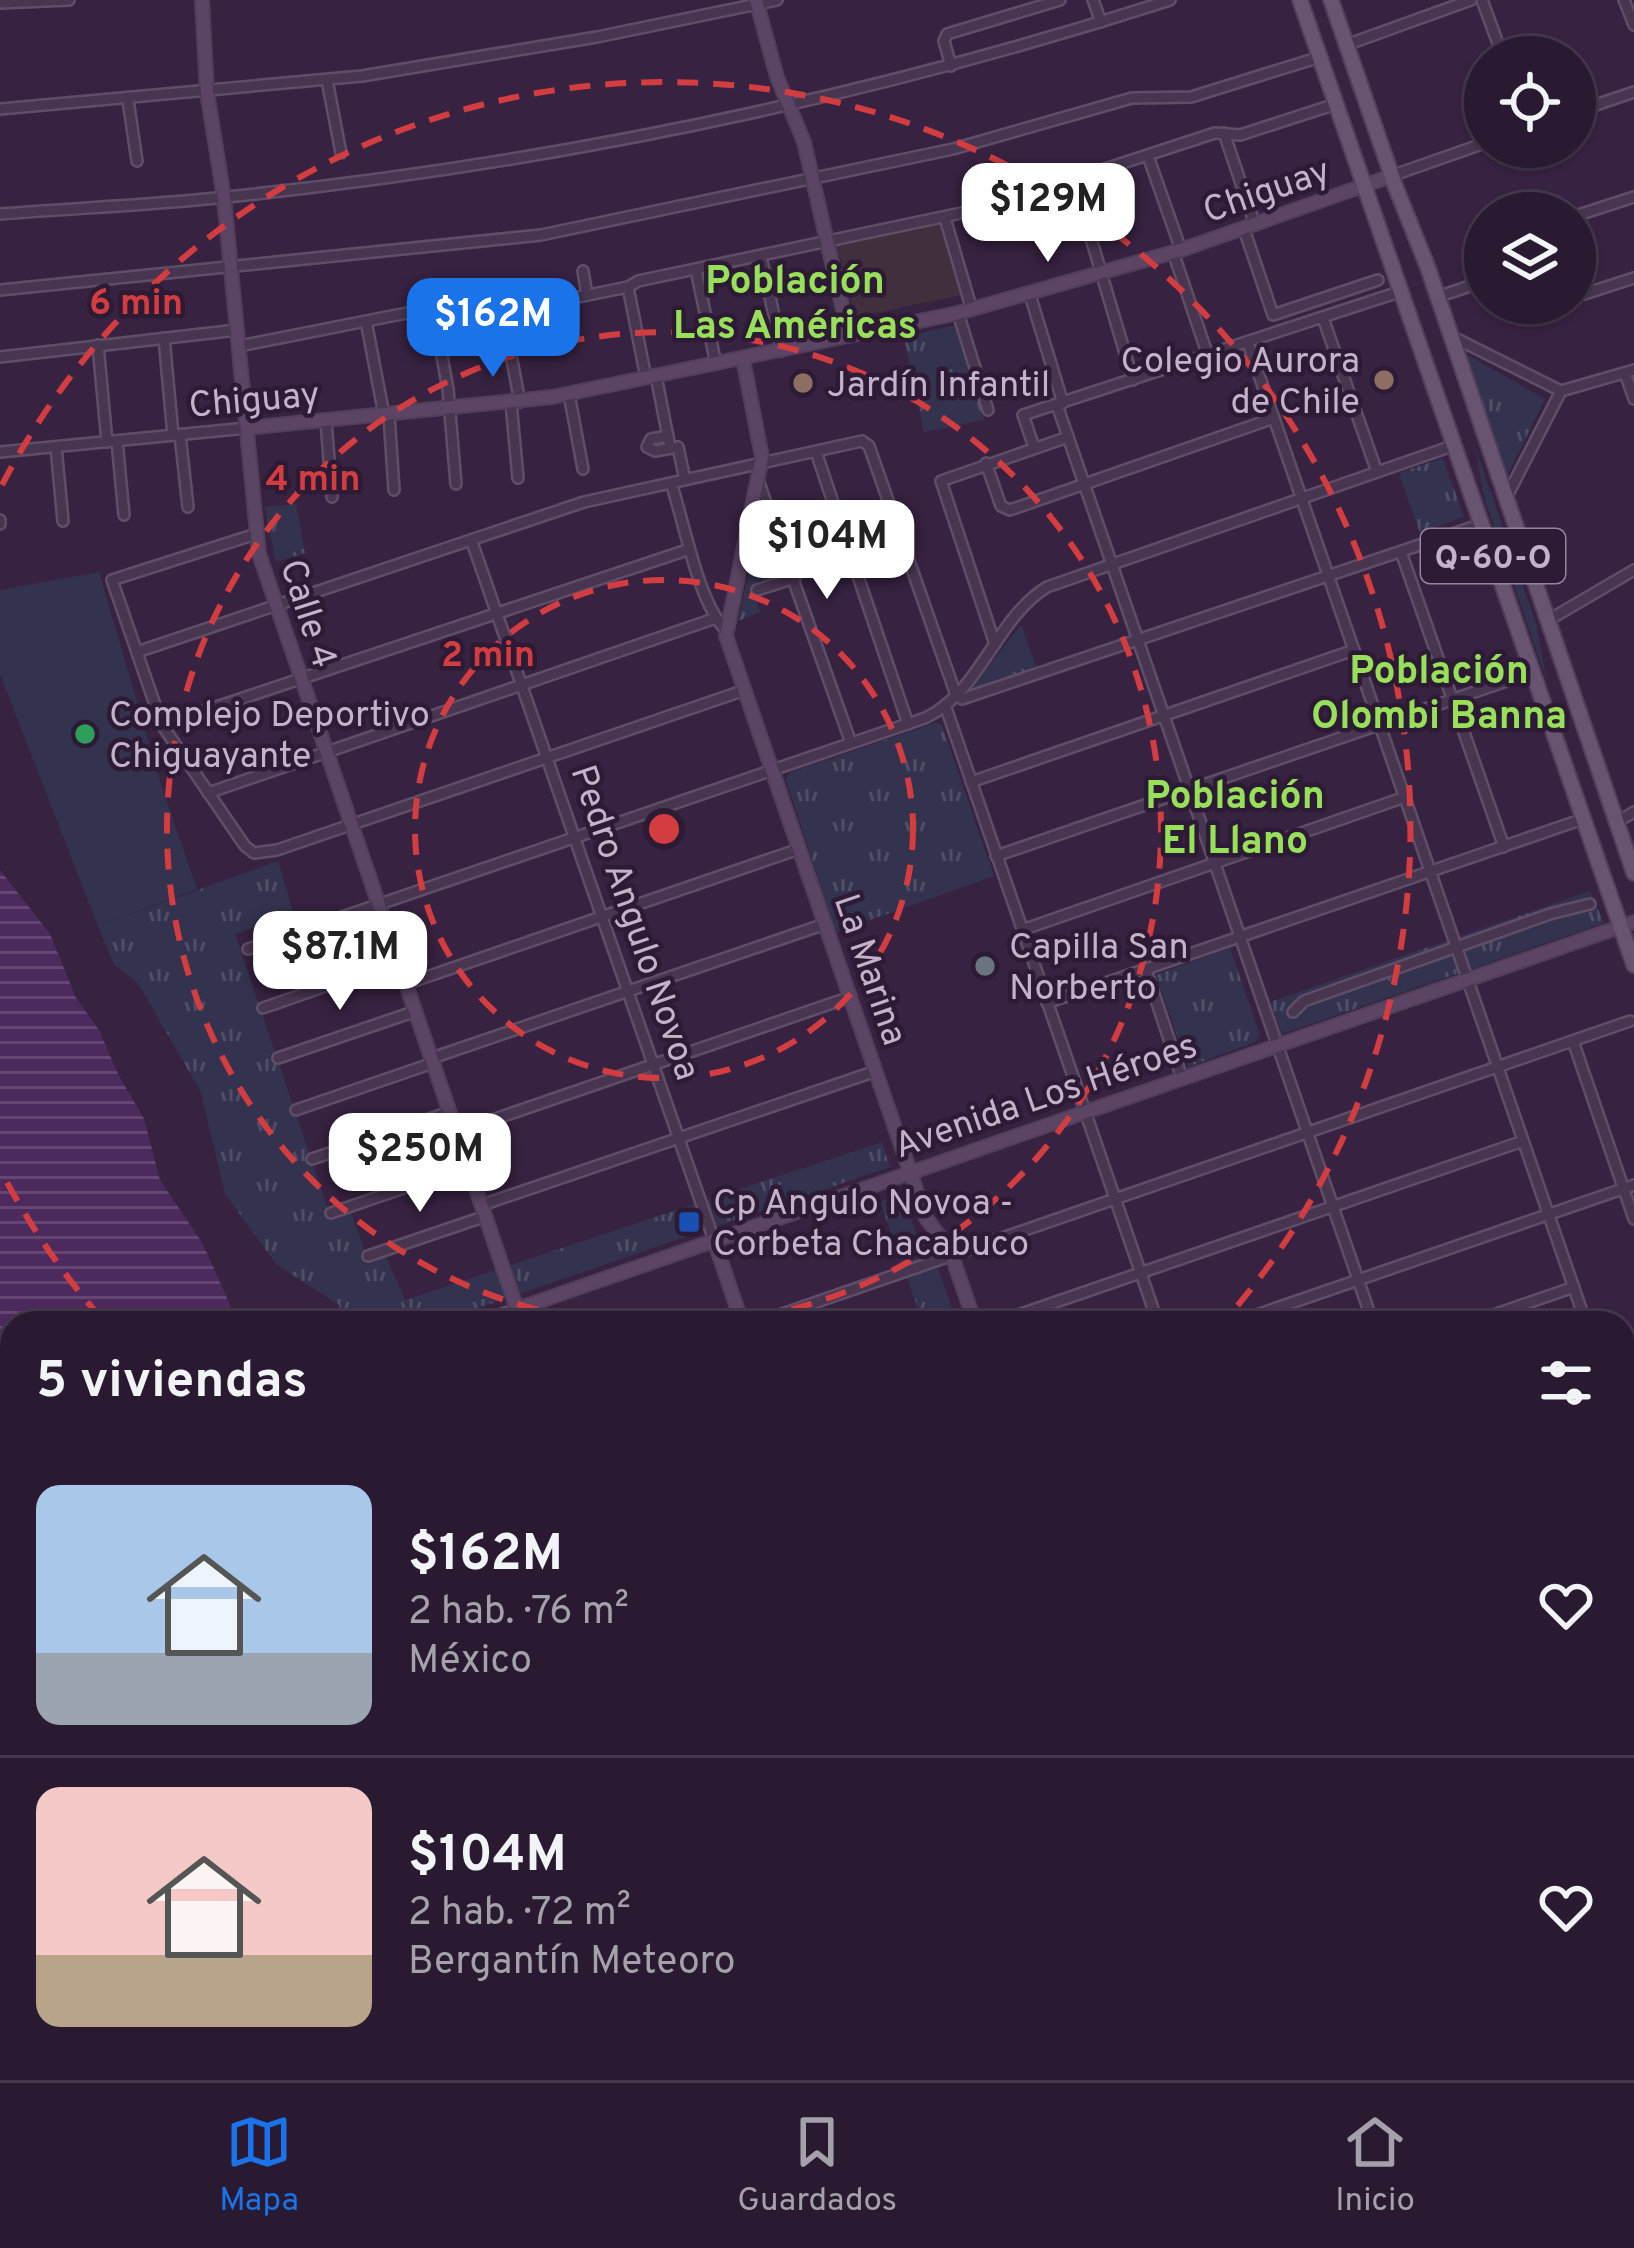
<!DOCTYPE html>
<html lang="es">
<meta charset="utf-8">
<style>
:root{--surface:#291a31;--page:#35273d;--text:#f1f3f6;--muted:#a5a1ab;--line:#45384d;--accent:#1a73e8}
body{margin:0;font-family:Overpass,sans-serif;background:var(--page);color:var(--text);height:100vh;display:flex;flex-direction:column;font-size:45px;white-space:nowrap}
*{box-sizing:border-box;margin:0}
p{font-size:39px;color:var(--muted)}
.icon{flex:none;width:66px;height:66px;fill:none;stroke:currentColor;stroke-width:2;stroke-linecap:round;stroke-linejoin:round}
.map{position:relative;flex:1;overflow:hidden}
.panel{position:absolute;left:0px;top:1311px;width:1635px;height:771px;display:flex;flex-direction:column;background:var(--surface);border-radius:36px 36px 0 0;box-shadow:0 3px 9px #0004,0 0 0 3px var(--line)}
.panel>*{flex:none}
.fabs{position:absolute;left:1464px;top:36px;display:grid;gap:24px}
.fabs a{display:grid;place-items:center;width:132px;height:132px;border-radius:50%;background:var(--surface);box-shadow:0 3px 9px #0004,0 0 0 3px var(--line);font-size:60px}
.price{position:absolute;translate:-50% -102px;padding:0 27px;border-radius:24px;background:#fff;color:#222;font-size:39px;line-height:78px;filter:drop-shadow(0 3px 6px #0008)}
.price::after{content:'';position:absolute;left:50%;top:72px;width:36px;height:27px;margin-left:-18px;background:inherit;clip-path:polygon(0 0,100% 0,50% 100%)}
.price.current{background:var(--accent);color:#fff}
ul{padding:0;list-style:none}
li{display:flex;align-items:center;gap:36px;height:300px;padding:0 36px}
li+li{border-top:3px solid var(--line)}
li span{display:grid;place-items:center;flex:none;width:336px;height:240px;border-radius:24px;color:#555}
li>.icon{margin-inline-start:auto}
span .icon{width:144px;height:144px;fill:#fffc;stroke-width:1}
li b{font-size:51px}
h2{display:flex;justify-content:space-between;align-items:center;height:144px;padding:0 36px;font-size:51px}
.tab-bar{display:flex;justify-content:space-around;align-items:center;height:168px;border-top:3px solid var(--line);background:var(--surface);font-size:33px;color:var(--muted)}
.tab-bar a{display:grid;justify-items:center;gap:6px}
.tab-bar .current{color:var(--accent)}
.map>svg:first-child{display:block}
</style>
<div class="map">
<svg width="1634" height="2080" viewBox="0 0 1634 2080">
<defs>
<pattern id="park-tufts" width="24" height="20" patternUnits="userSpaceOnUse" patternTransform="scale(3)"><rect width="24" height="20" fill="#33334f"/><path d="M3 7l-1-3M5 7V3M7 7l1-3M15 17l-1-3M17 17v-4M19 17l1-3" fill="none" stroke="#4f4e67"/></pattern>
<pattern id="water-rules" width="6" height="5" patternUnits="userSpaceOnUse" patternTransform="scale(3)"><rect width="6" height="5" fill="#4d2a5d"/><path d="M0 2.5h6" fill="none" stroke="#654673"/></pattern>
</defs>
<rect width="100%" height="100%" fill="#372241"/>
<path fill="#412f3d" d="M 941,224 L 962,295 L 855,317 L 837,246 Z"/>
<g fill="#33334f">
<path d="M 1475,447 L 1536,623 L 1547,682 L 1484,497 Z"/>
<path d="M 99,572 L 164,794 L 197,889 L 98,926 L 0,674 L 0,590 Z"/>
</g>
<g fill="url(#park-tufts)">
<path d="M 956,325 L 984,420 L 924,432 L 904,337 Z"/>
<path d="M 1462,352 L 1545,399 L 1507,476 Z"/>
<path d="M 1443,458 L 1464,517 L 1420,533 L 1399,473 Z"/>
<path d="M 765,502 L 789,576 L 753,589 L 760,612 L 738,621 Z"/>
<path d="M 296,504 L 305,553 L 276,562 L 265,507 Z"/>
<path d="M 1021,625 L 1037,669 L 968,693 Z"/>
<path d="M 935,723 L 942,725 L 994,876 L 836,932 L 786,780 L 789,773 Z"/>
<path d="M 278,861 L 294,915 L 235,934 L 330,1215 L 350,1210 L 368,1260 L 385,1255 L 405,1300 L 882,1142 L 890,1167 L 434,1323 L 340,1323 L 339,1305 L 276,1264 L 225,1194 L 201,1092 L 138,983 L 114,964 L 98,926 Z"/>
<path d="M 1590,891 L 1604,923 L 1282,1034 L 1270,1002 Z"/>
<path d="M 1230,948 L 1260,1035 L 1255,1042 L 1188,1067 L 1156,975 Z"/>
<path d="M 901,1193 L 918,1238 L 930,1245 L 957,1323 L 923,1323 L 880,1202 Z"/>
</g>
<path fill="url(#water-rules)" d="M 0,870 L 50,934 L 76,998 L 99,1030 L 118,1074 L 144,1119 L 160,1180 L 203,1244 L 238,1323 L 12,1323 L 12,2070 L 493,2070 L 495,2080 L 0,2080 Z"/>
<g fill="none" stroke-linecap="round" stroke-linejoin="round">
<defs>
<g id="street">
<path d="M 1093,0 L 1101,22"/>
<path d="M 1482,0 L 1503,57"/>
<path d="M 1624,0 L 1634,25"/>
<path d="M 0,3 L 69,0"/>
<path d="M 1346,45 L 1471,0"/>
<path d="M 951,66 L 944,41 L 947,34 L 1060,0"/>
<path d="M 327,80 L 341,153"/>
<path d="M 128,100 L 137,161"/>
<path d="M 0,109 L 362,76 L 597,37 L 777,0"/>
<path d="M 1575,112 L 1634,92"/>
<path d="M 1224,133 L 1255,225"/>
<path d="M 1148,156 L 1181,250"/>
<path d="M 1391,176 L 1485,143"/>
<path d="M 1074,181 L 1133,380"/>
<path d="M 0,214 C 76,208 152,205 227,197 C 547,164 863,99 1170,0"/>
<path d="M 1575,216 L 1634,197"/>
<path d="M 945,218 L 972,310"/>
<path d="M 1244,229 L 1273,315 L 1378,280"/>
<path d="M 1173,252 L 1208,356"/>
<path d="M 761,257 L 782,351"/>
<path d="M 696,270 L 716,364"/>
<path d="M 583,271 L 587,295"/>
<path d="M 628,287 L 646,378"/>
<path d="M 0,290 L 541,235 L 953,149 L 1132,98 L 1191,97 L 1320,57"/>
<path d="M 1030,295 L 1063,403"/>
<path d="M 1437,297 L 1485,281"/>
<path d="M 1575,297 L 1634,278"/>
<path d="M 1534,303 L 1542,306 L 1554,303"/>
<path d="M 508,306 L 506,329 L 520,402"/>
<path d="M 434,313 L 448,389 L 456,484"/>
<path d="M 958,313 L 988,410"/>
<path d="M 1323,318 L 1377,472"/>
<path d="M 366,321 L 384,415"/>
<path d="M 1451,336 L 1561,391 L 1634,370"/>
<path d="M 164,338 L 173,435"/>
<path d="M 1248,343 L 1586,1323"/>
<path d="M 98,345 L 107,442"/>
<path d="M 239,346 L 417,311 L 434,313 L 492,304 L 523,308 L 628,287 L 638,281 L 985,208 L 1215,133 L 1240,135 L 1336,104"/>
<path d="M 0,357 L 237,330"/>
<path d="M 1625,373 L 1634,399"/>
<path d="M 656,376 L 669,442"/>
<path d="M 569,394 L 583,469"/>
<path d="M 511,403 L 518,478"/>
<path d="M 1057,405 L 1373,1323"/>
<path d="M 389,415 L 394,490"/>
<path d="M 326,421 L 332,497"/>
<path d="M 180,435 L 188,507"/>
<path d="M 668,436 L 651,439 L 647,447 L 655,451 L 678,447 L 685,480"/>
<path d="M 117,441 L 124,515"/>
<path d="M 56,447 L 63,521"/>
<path d="M 1034,447 L 1023,415 L 1402,291"/>
<path d="M 0,452 L 247,428"/>
<path d="M 816,452 L 908,724"/>
<path d="M 986,463 L 1001,506 L 1010,510 L 1274,418"/>
<path d="M 758,480 L 851,743"/>
<path d="M 671,483 C 684,521 698,602 725,629"/>
<path d="M 1506,498 L 1561,391"/>
<path d="M 0,520 L 0,524"/>
<path d="M 256,534 L 112,580 L 162,725 L 245,846 L 254,853 L 277,850 L 745,690"/>
<path d="M 472,542 L 714,1240"/>
<path d="M 1401,552 L 1504,847"/>
<path d="M 757,590 L 795,578"/>
<path d="M 1547,621 L 1634,570"/>
<path d="M 995,644 L 941,481 L 1068,437"/>
<path d="M 137,652 L 584,502 L 862,441 L 869,446 L 956,695 L 962,699 L 1482,524"/>
<path d="M 945,705 L 1158,1323"/>
<path d="M 162,725 L 687,550"/>
<path d="M 971,782 L 1354,650"/>
<path d="M 208,793 L 716,618"/>
<path d="M 1617,822 L 1634,812"/>
<path d="M 996,856 L 1533,672"/>
<path d="M 1022,930 L 1405,797"/>
<path d="M 248,949 L 925,718 C 980,693 996,618 1047,587 L 1455,445"/>
<path d="M 1146,970 L 1182,1078"/>
<path d="M 406,984 L 799,849"/>
<path d="M 1047,1003 L 1583,819"/>
<path d="M 263,1008 L 398,961"/>
<path d="M 1293,1012 L 1304,1001 L 1550,914 L 1590,904"/>
<path d="M 1573,1041 L 1634,1219"/>
<path d="M 278,1058 L 416,1011"/>
<path d="M 432,1058 L 825,924"/>
<path d="M 296,1110 L 433,1063"/>
<path d="M 457,1132 L 850,997"/>
<path d="M 312,1159 L 450,1112"/>
<path d="M 482,1205 L 876,1071"/>
<path d="M 331,1213 L 468,1166"/>
<path d="M 368,1256 L 486,1216"/>
<path d="M 475,1323 L 517,1309 L 522,1323"/>
<path d="M 756,1323 L 1630,1021"/>
<path d="M 995,1323 L 1523,1141"/>
<path d="M 1233,1323 L 1634,1185"/>
<path d="M 1470,1323 L 1574,1287"/>
<path d="M 1623,1353 L 1634,1349"/>
<path d="M 1623,1506 L 1634,1537"/>
<path d="M 1623,1889 L 1630,1885"/>
<path d="M 925,2070 L 928,2080"/>
<path d="M 1105,2070 L 1108,2080"/>
<path d="M 1189,2070 L 1193,2080"/>
<path d="M 1332,2070 L 1336,2080"/>
<path d="M 1599,2070 L 1603,2080"/>
<path d="M 1450,2075 L 1453,2080"/>
</g>
<g id="secondary">
<path d="M 202,0 L 207,92 L 224,198 L 259,554 L 517,1309 L 1634,922"/>
<path d="M 756,0 L 777,77 L 804,142 L 849,336"/>
<path d="M 743,359 L 762,457 L 726,636 L 926,1218 L 950,1250 L 975,1323"/>
<path d="M 247,428 L 552,397 L 958,313 L 1181,250 L 1391,176"/>
<path d="M 714,1240 L 742,1323"/>
<path d="M 1623,1404 L 1634,1398"/>
<path d="M 1623,1792 L 1634,1786"/>
<path d="M 971,2070 L 974,2080"/>
<path d="M 1078,2080 L 1096,2070"/>
</g>
<g id="primary">
<path d="M 1300,0 L 1634,965"/>
<path d="M 1331,0 L 1396,188 L 1428,268 L 1634,873"/>
</g>
</defs>
<use href="#street" stroke="#604e68" stroke-width="14"/>
<use href="#secondary" stroke="#513f5a" stroke-width="16"/>
<use href="#primary" stroke="#513f5a" stroke-width="18"/>
<use href="#street" stroke="#483651" stroke-width="9"/>
<use href="#secondary" stroke="#5b4464" stroke-width="12"/>
<use href="#primary" stroke="#685471" stroke-width="14"/>
</g>
<g fill="none" stroke="#d33d40" stroke-width="6" stroke-dasharray="21 15">
<circle cx="664" cy="829" r="249"/>
<path d="M608 1323A497 497 0 1 1 720 1323"/>
<path d="M101 1318A746 746 0 0 1 2 1173M2 485A746 746 0 1 1 1227 1318"/>
</g>
<g fill="#8d6e63" stroke="#2d1b36" stroke-width="4.5">
<circle cx="1384" cy="380" r="12"/>
<circle cx="803" cy="383" r="12"/>
</g>
<circle fill="#2e9e5b" stroke="#2d1b36" stroke-width="4.5" cx="85" cy="734" r="12"/>
<circle fill="#6b7280" stroke="#2d1b36" stroke-width="4.5" cx="985" cy="966" r="12"/>
<rect fill="#1a4fb4" stroke="#2d1b36" stroke-width="4.5" x="677" y="1210" width="24" height="24" rx="6"/>
<g text-anchor="middle" stroke-width="9" stroke-linejoin="round" paint-order="stroke">
<rect fill="#2d1b36" stroke="#97859e" stroke-width="3" x="1421" y="529" width="144" height="54" rx="9"/>
<g font-size="33" font-weight="bold" fill="#c4b2cb">
<text x="1493" y="568">Q-60-O</text>
</g>
<g font-size="36" fill="#c4b2cb" stroke="#2d1b36">
<text transform="translate(1266 189) rotate(-19)" y="13">Chiguay</text>
<text transform="translate(254 398) rotate(-5)" y="13">Chiguay</text>
<text transform="translate(310 613) rotate(72)" y="13">Calle 4</text>
<text transform="translate(637 922) rotate(71)" y="13">Pedro Angulo Novoa</text>
<text transform="translate(872 969) rotate(71)" y="13">La Marina</text>
<text transform="translate(1045 1094) rotate(-19)" y="13">Avenida Los Héroes</text>
</g>
<g font-size="36" fill="#c4b2cb" stroke="#2d1b36" text-anchor="start">
<text x="1360" y="372" text-anchor="end">Colegio Aurora<tspan x="1360" dy="41">de Chile</tspan></text>
<text x="827" y="396">Jardín Infantil</text>
<text x="109" y="726">Complejo Deportivo<tspan x="109" dy="41">Chiguayante</tspan></text>
<text x="1009" y="958">Capilla San<tspan x="1009" dy="41">Norberto</tspan></text>
<text x="713" y="1214">Cp Angulo Novoa -<tspan x="713" dy="41">Corbeta Chacabuco</tspan></text>
</g>
<g font-size="39" font-weight="bold" fill="#98e059" stroke="#2d1b36">
<text x="795" y="293">Población<tspan x="795" dy="45">Las Américas</tspan></text>
<text x="1439" y="683">Población<tspan x="1439" dy="45">Olombi Banna</tspan></text>
<text x="1235" y="808">Población<tspan x="1235" dy="45">El Llano</tspan></text>
</g>
</g>
<circle cx="664" cy="829" r="18" fill="#d33d40" stroke="#2d1b36" stroke-width="6"/>
<g font-size="36" text-anchor="middle" font-weight="bold" fill="#d33d40" stroke="#2d1b36" stroke-width="9" stroke-linejoin="round" paint-order="stroke">
<text x="136" y="314">6 min</text>
<text x="313" y="490">4 min</text>
<text x="488" y="666">2 min</text>
</g>
</svg>
<div class="fabs">
<a><svg class="icon" aria-label="locate" viewBox="0 0 24 24"><circle cx="12" cy="12" r="6"/><path d="M12 2v4M12 18v4M2 12h4M18 12h4"/></svg></a>
<a><svg class="icon" aria-label="layers" viewBox="0 0 24 24"><path d="M12 4l9 5-9 5-9-5zM3 14l9 5 9-5"/></svg></a>
</div>
<b class="price" style="left:1048px;top:265px">$129M</b>
<b class="price current" style="left:493px;top:380px">$162M</b>
<b class="price" style="left:827px;top:602px">$104M</b>
<b class="price" style="left:340px;top:1013px">$87.1M</b>
<b class="price" style="left:420px;top:1215px">$250M</b>
<section class="panel">
<h2>5 viviendas<svg class="icon" aria-label="filters" viewBox="0 0 24 24"><path d="M4 7h16M4 17h16"/><circle cx="9" cy="7" r="2"/><circle cx="15" cy="17" r="2"/></svg></h2>
<ul>
<li><span style="background:linear-gradient(#a9c7e8 70%,#9aa5b1 0)"><svg class="icon" aria-label="home" viewBox="0 0 24 24"><path d="M3 11l9-7 9 7M6 9v11h12V9"/></svg></span><div><b>$162M</b><p>2 hab. · 76 m²</p><p>México</p></div><svg class="icon" aria-label="heart" viewBox="0 0 24 24"><path d="M12 20l-8-8c-3-5 5-10 8-4 3-6 11-1 8 4z"/></svg></li>
<li><span style="background:linear-gradient(#f6c9c9 70%,#b9a48a 0)"><svg class="icon" aria-label="home" viewBox="0 0 24 24"><path d="M3 11l9-7 9 7M6 9v11h12V9"/></svg></span><div><b>$104M</b><p>2 hab. · 72 m²</p><p>Bergantín Meteoro</p></div><svg class="icon" aria-label="heart" viewBox="0 0 24 24"><path d="M12 20l-8-8c-3-5 5-10 8-4 3-6 11-1 8 4z"/></svg></li>
</ul>
</section>
</div>
<nav class="tab-bar">
<a class="current"><svg class="icon" aria-label="map" viewBox="0 0 24 24"><path d="M3 6l6-2 6 2 6-2v14l-6 2-6-2-6 2zM9 4v14M15 6v14"/></svg>Mapa</a>
<a><svg class="icon" aria-label="saved" viewBox="0 0 24 24"><path d="M7 4h10v16l-5-4-5 4z"/></svg>Guardados</a>
<a><svg class="icon" aria-label="home" viewBox="0 0 24 24"><path d="M3 11l9-7 9 7M6 9v11h12V9"/></svg>Inicio</a>
</nav>
